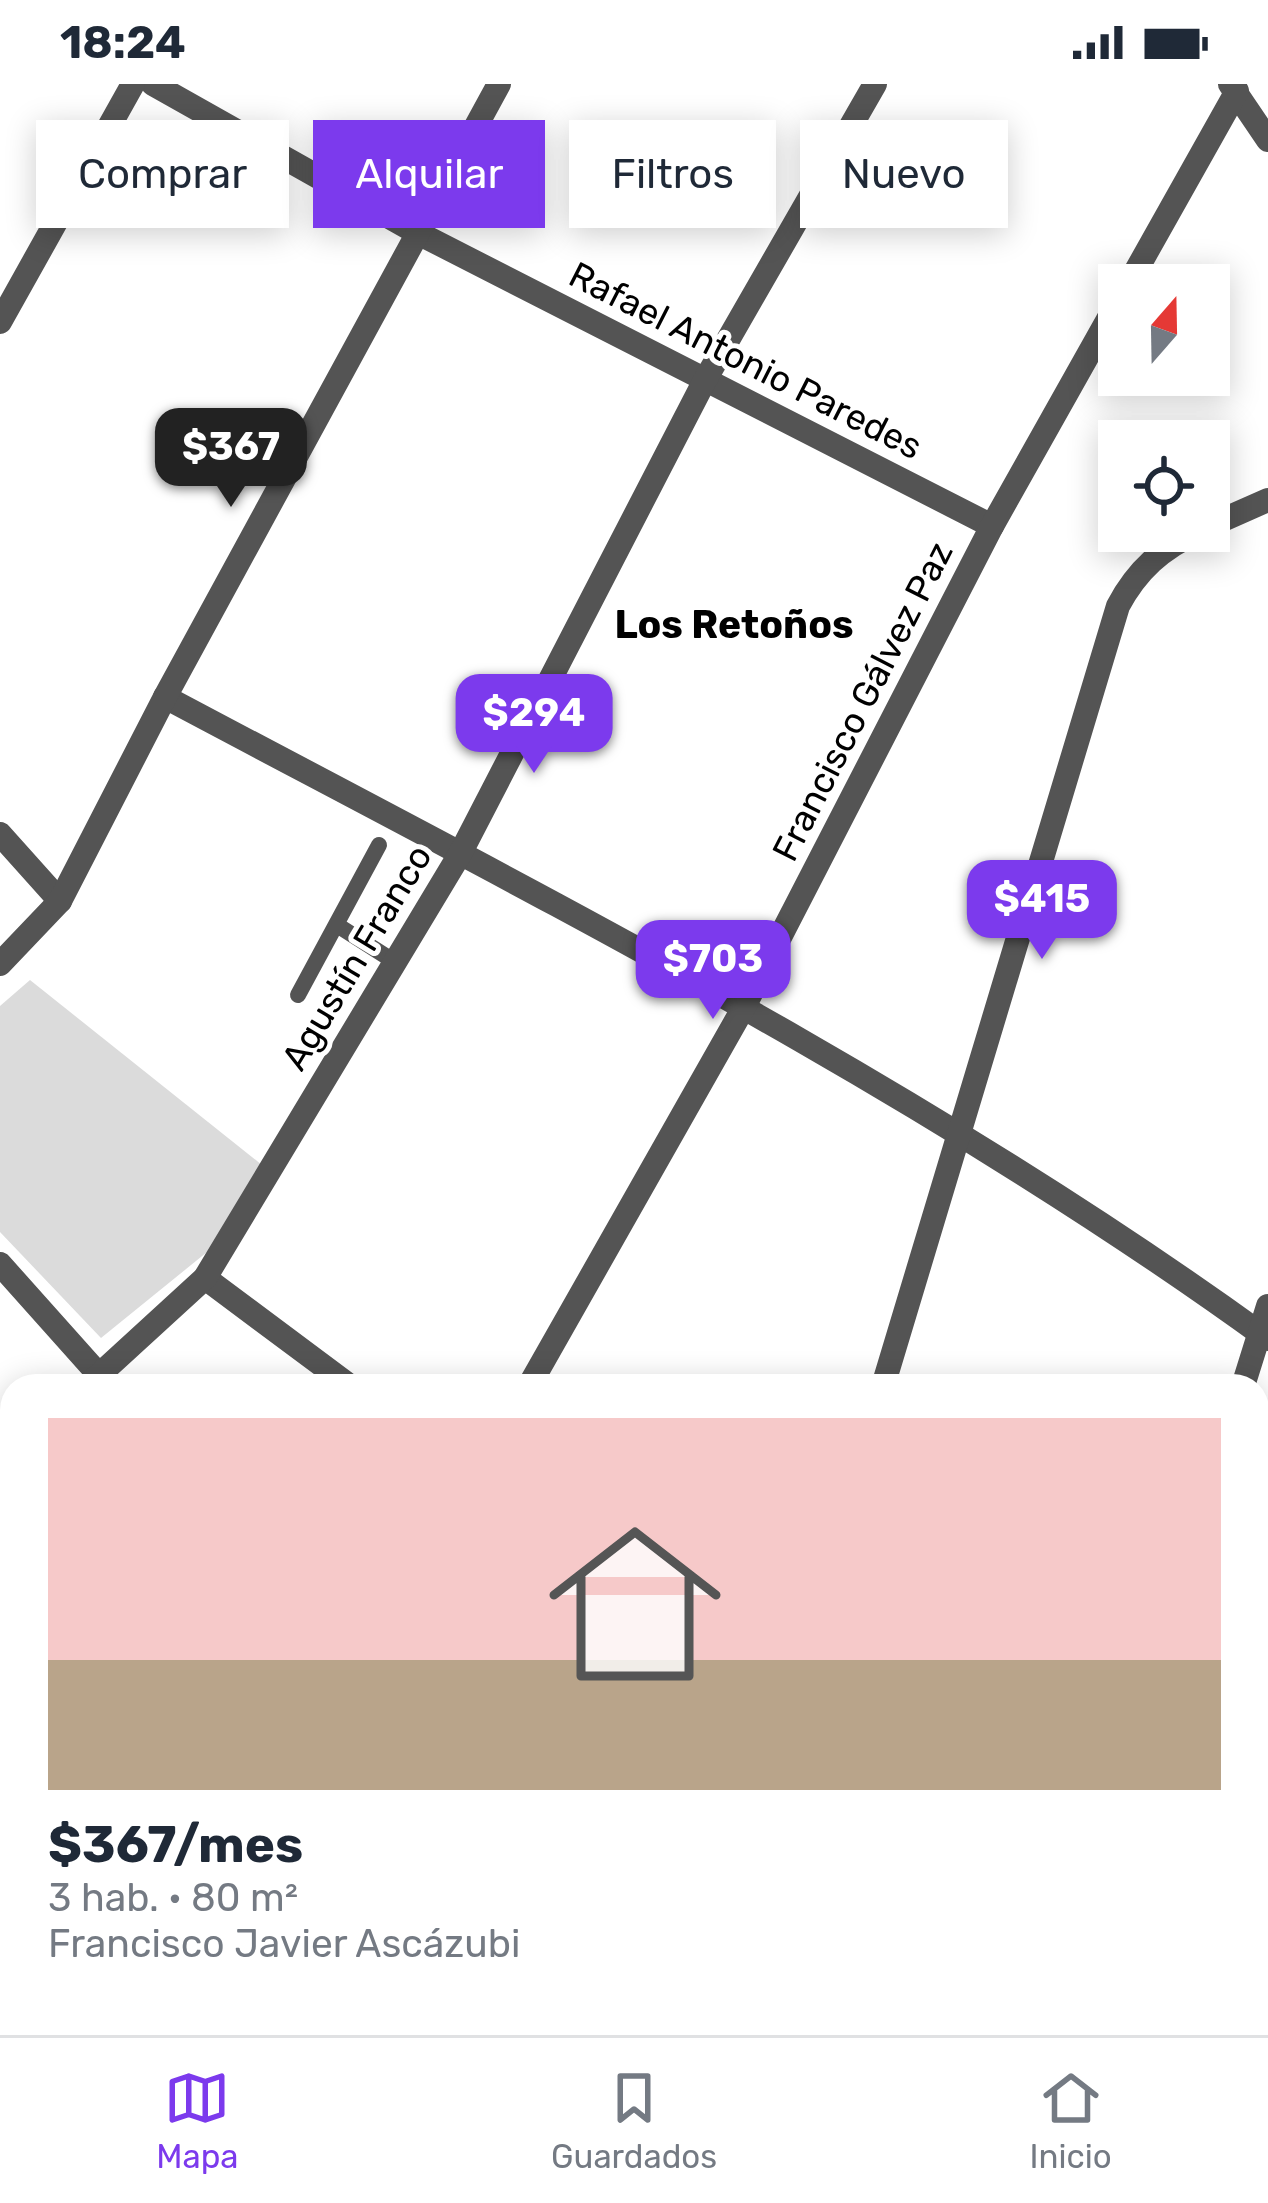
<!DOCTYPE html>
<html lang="es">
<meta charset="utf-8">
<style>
:root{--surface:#fff;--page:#f6f6f7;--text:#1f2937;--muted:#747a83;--line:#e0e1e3;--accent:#7c3aed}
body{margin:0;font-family:Rubik,sans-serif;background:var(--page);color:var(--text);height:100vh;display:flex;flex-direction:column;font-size:45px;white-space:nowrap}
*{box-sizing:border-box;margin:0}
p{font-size:39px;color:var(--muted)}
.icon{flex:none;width:66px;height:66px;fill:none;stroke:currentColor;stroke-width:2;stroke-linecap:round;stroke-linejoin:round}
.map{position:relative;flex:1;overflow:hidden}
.details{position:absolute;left:0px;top:1290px;width:1269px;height:663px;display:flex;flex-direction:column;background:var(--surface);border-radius:36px 36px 0 0;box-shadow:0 6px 30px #0003}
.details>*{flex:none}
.hud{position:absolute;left:36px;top:36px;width:1197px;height:108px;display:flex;gap:24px}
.needle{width:78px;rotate:20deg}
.controls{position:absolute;left:1098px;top:180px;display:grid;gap:24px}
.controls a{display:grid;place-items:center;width:132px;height:132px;border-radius:0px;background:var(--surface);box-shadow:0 6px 30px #0003;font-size:60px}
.price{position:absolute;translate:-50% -102px;padding:0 27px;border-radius:24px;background:var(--accent);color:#fff;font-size:39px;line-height:78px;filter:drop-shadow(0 3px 6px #0008)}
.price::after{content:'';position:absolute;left:50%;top:72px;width:36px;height:27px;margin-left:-18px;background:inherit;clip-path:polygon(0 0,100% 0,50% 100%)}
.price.selected{background:#222;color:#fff}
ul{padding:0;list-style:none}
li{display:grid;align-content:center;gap:24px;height:636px;padding:0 48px}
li+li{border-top:3px solid var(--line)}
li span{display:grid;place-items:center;height:372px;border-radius:0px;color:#555}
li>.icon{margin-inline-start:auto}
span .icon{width:216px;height:216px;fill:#fffc;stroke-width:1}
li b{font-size:51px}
.tag{padding:0 42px;border-radius:0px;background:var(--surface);box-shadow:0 6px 30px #0003;font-size:42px;line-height:108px}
.tag.selected{background:var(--accent);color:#fff}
.status{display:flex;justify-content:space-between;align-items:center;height:84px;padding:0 60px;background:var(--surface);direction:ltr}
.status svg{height:33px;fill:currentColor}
.tab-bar{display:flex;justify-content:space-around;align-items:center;height:168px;border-top:3px solid var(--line);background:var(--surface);font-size:33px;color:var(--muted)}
.tab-bar a{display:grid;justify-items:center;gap:6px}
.tab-bar .selected{color:var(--accent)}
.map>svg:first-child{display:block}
</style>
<div class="status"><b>18:24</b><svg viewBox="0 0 49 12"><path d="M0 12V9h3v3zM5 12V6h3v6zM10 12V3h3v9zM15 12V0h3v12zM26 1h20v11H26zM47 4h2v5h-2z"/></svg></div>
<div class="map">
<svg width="1268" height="1951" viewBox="0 0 1268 1951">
<rect width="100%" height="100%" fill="#fff"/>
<path fill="#dbdbdb" d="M 30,896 L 262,1081 L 212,1164 L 101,1254 L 0,1148 L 0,922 Z"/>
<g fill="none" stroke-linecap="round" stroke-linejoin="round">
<g stroke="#545454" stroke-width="16">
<path d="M 337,841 L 395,878"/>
<path d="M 298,911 L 379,761"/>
</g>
<g stroke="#545454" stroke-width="24">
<path d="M 153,0 L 416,148 L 992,442"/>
<path d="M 1230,0 L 1268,56"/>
<path d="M 1128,201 L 1237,7"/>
<path d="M 0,238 L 133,0"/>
<path d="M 1209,442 L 1268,416"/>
<path d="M 165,613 C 541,813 922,1004 1268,1255"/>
<path d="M 0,750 L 60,817"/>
<path d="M 0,880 L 60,817 L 165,613 L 499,0"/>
<path d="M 0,1180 L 100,1292"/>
<path d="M 205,1194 L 350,1302"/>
<path d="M 87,1302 L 205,1194 L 460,770 L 705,296 L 875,0"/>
<path d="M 529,1302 L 745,921 L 992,442 L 1119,216"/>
<path d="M 883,1302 L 1118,522 C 1137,486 1162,464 1199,447"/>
<path d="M 1243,1302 L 1268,1222"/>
<path d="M 0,1371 L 12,1361"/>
<path d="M 0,1525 L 12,1538"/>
<path d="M 0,1826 L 12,1814"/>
<path d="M 1257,1908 L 1268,1889"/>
<path d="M 1123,1941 L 1134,1951"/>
<path d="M 177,1951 L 201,1941"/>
<path d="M 844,1951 L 859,1941"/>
<path d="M 1232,1951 L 1238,1941"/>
</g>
</g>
<g text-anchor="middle" stroke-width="10" stroke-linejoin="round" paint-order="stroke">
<g font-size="36" fill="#000" stroke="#fff">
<text transform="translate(746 276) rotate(27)" y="13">Rafael Antonio Paredes</text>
<text transform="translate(862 617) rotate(-63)" y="13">Francisco Gálvez Paz</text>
<text transform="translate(356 873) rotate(-59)" y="13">Agustín Franco</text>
</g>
<g font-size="39" font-weight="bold" fill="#000" stroke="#fff">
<text x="734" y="554">Los Retoños</text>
</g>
</g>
</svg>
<div class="controls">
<a><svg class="needle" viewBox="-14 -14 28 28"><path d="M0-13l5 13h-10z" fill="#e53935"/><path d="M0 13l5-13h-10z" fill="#747a83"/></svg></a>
<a><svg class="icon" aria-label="locate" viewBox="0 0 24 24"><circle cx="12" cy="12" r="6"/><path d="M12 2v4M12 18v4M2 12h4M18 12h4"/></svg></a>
</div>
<b class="price selected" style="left:231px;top:426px">$367</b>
<b class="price" style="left:534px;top:692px">$294</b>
<b class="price" style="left:1042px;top:878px">$415</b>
<b class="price" style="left:713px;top:938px">$703</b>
<div class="hud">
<a class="tag">Comprar</a>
<a class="tag selected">Alquilar</a>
<a class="tag">Filtros</a>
<a class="tag">Nuevo</a>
</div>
<section class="details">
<ul>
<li><span style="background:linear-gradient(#f6c9c9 65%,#b9a48a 0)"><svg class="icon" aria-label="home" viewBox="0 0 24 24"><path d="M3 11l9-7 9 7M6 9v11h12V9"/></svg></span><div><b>$367/mes</b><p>3 hab. · 80 m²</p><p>Francisco Javier Ascázubi</p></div></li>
</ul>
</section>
</div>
<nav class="tab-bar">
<a class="selected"><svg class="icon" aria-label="map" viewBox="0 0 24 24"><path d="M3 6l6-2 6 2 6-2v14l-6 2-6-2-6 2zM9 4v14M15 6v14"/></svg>Mapa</a>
<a><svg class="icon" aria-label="saved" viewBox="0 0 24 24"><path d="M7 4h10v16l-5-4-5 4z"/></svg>Guardados</a>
<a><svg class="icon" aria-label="home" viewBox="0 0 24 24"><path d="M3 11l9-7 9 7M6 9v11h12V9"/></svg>Inicio</a>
</nav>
